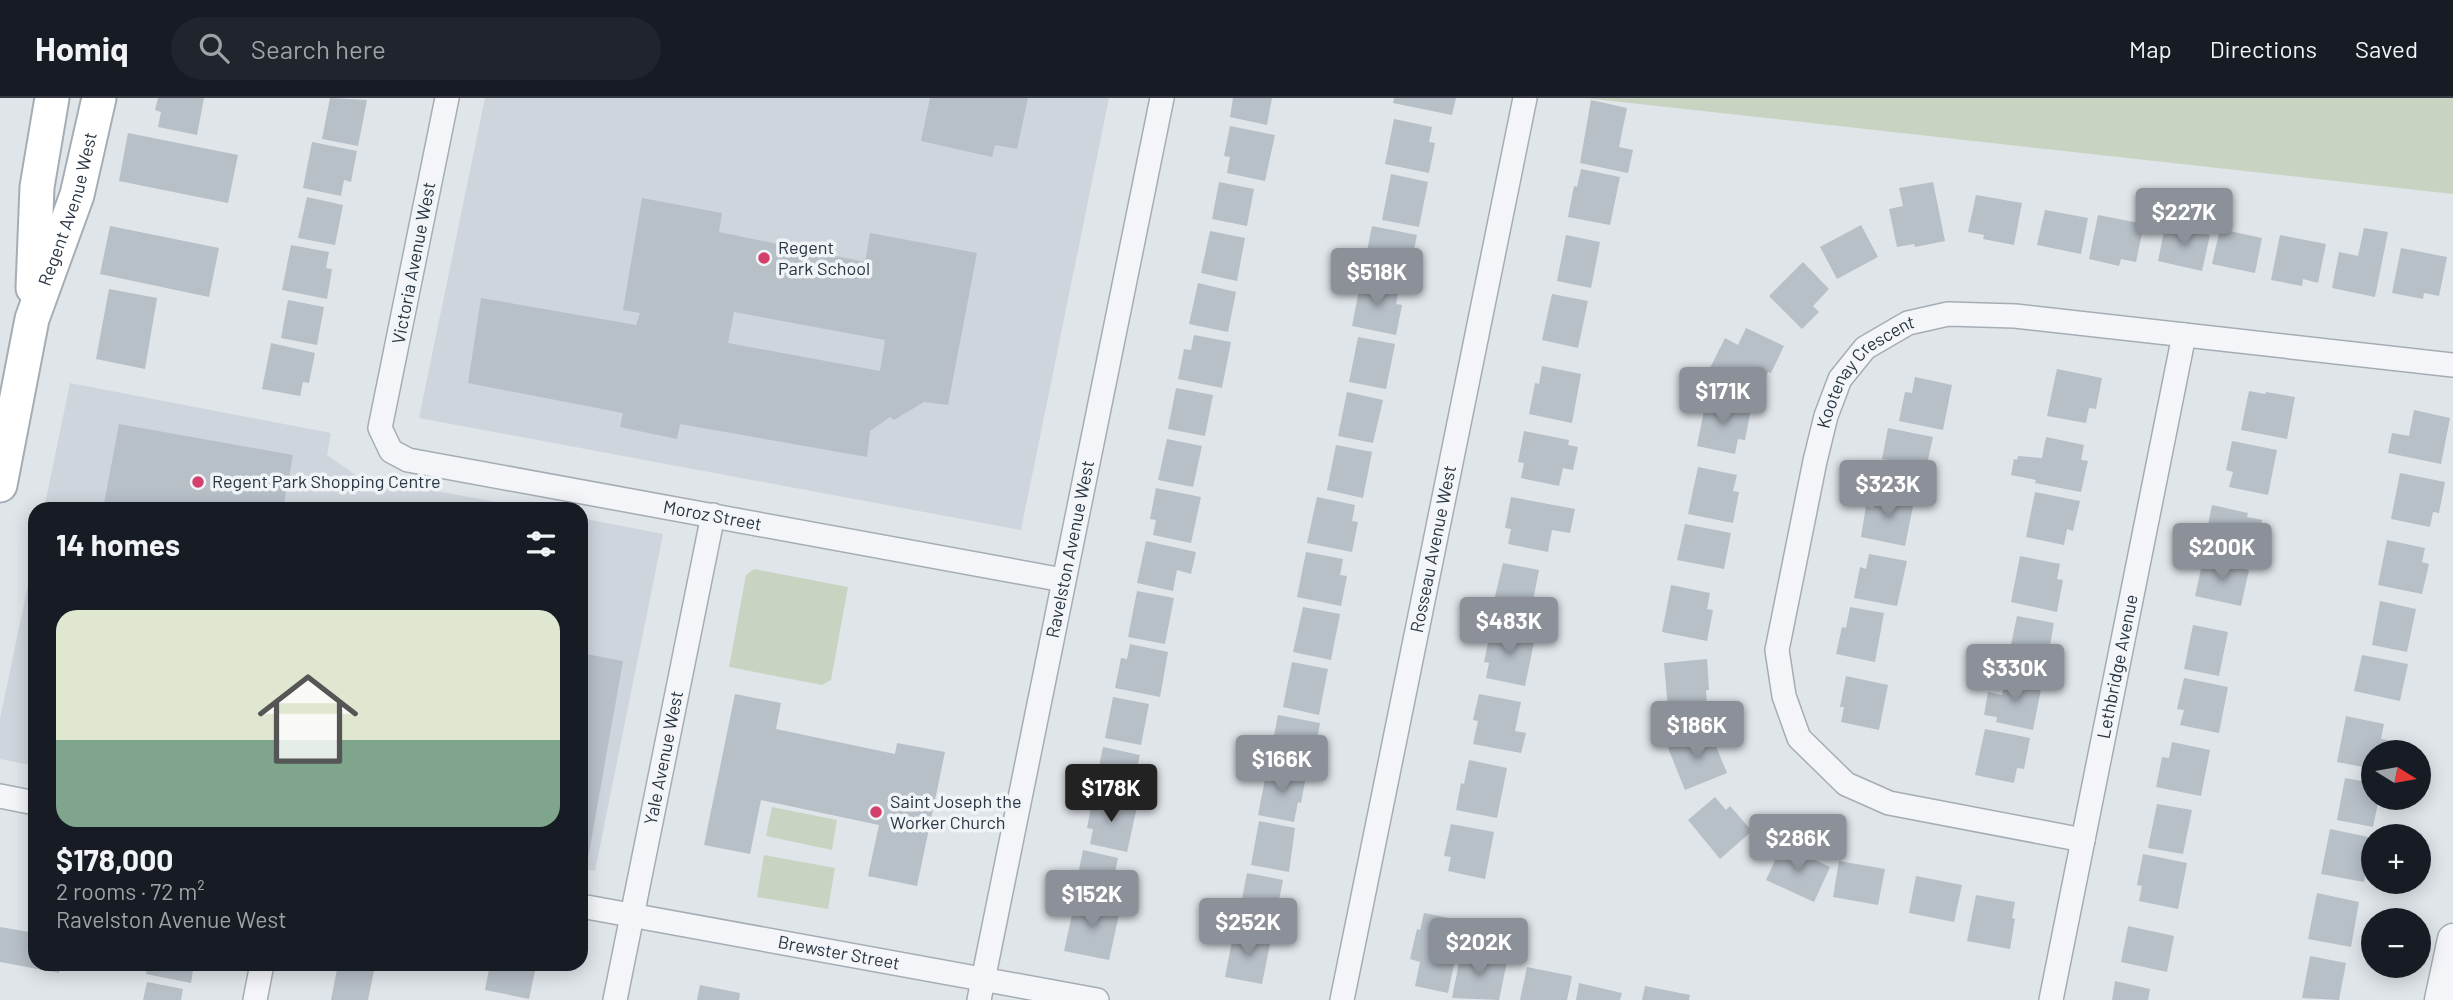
<!DOCTYPE html>
<meta charset="utf-8">
<style>
:root{--surface:#171b24;--page:#20242c;--text:#f1f3f6;--muted:#9ea1a6;--line:#363941;--accent:#8c9099}
body{margin:0;font-family:Barlow,sans-serif;background:var(--page);color:var(--text);height:100vh;display:flex;flex-direction:column;font-size:26px;white-space:nowrap}
*{box-sizing:border-box;margin:0}
p{font-size:23px;color:var(--muted)}
.icon{flex:none;width:38px;height:38px;fill:none;stroke:currentColor;stroke-width:2;stroke-linecap:round;stroke-linejoin:round}
.map{position:relative;flex:1;overflow:hidden}
.sheet{position:absolute;left:28px;top:404px;width:560px;height:469px;display:flex;flex-direction:column;background:var(--surface);border-radius:21px;box-shadow:0 4px 18px #0003}
.sheet>*{flex:none}
.needle{width:46px;rotate:101deg}
.fabs{position:absolute;left:2361px;top:642px;display:grid;gap:14px}
.fabs a{display:grid;place-items:center;width:70px;height:70px;border-radius:50%;background:var(--surface);box-shadow:0 4px 18px #0003;font-size:35px}
.price{position:absolute;translate:-50% -60px;padding:0 16px;border-radius:7px;background:var(--accent);color:#fff;font-size:23px;line-height:46px;filter:drop-shadow(0 2px 4px #0008)}
.price::after{content:'';position:absolute;left:50%;top:42px;width:21px;height:16px;margin-left:-10px;background:inherit;clip-path:polygon(0 0,100% 0,50% 100%)}
.price.selected{background:#222;color:#fff}
ul{padding:0;list-style:none}
li{display:grid;align-content:center;gap:14px;height:371px;padding:0 28px}
li span{display:grid;place-items:center;height:217px;border-radius:21px;color:#555}
li>.icon{margin-inline-start:auto}
span .icon{width:126px;height:126px;fill:#fffc;stroke-width:1}
li b{font-size:30px}
h2{display:flex;justify-content:space-between;align-items:center;height:84px;padding:0 28px;font-size:30px}
header{display:flex;align-items:center;gap:42px;box-sizing:border-box;height:98px;padding:0 35px;background:var(--surface);border-bottom:2px solid var(--line)}
header strong{font-size:33px}
nav{display:flex;gap:38px;margin-inline-start:auto;font-size:24px}
.search{width:490px;height:63px;background:var(--page);display:flex;align-items:center;gap:18px;box-sizing:border-box;padding:0 24px;border-radius:38px;color:var(--muted);font-size:26px}
.map>svg:first-child{display:block}
</style>
<header>
<strong>Homiq</strong>
<div class="search"><svg class="icon" aria-label="search" viewBox="0 0 24 24"><circle cx="10" cy="10" r="6"/><path d="M15 15l6 6"/></svg>Search here</div>
<nav><a>Map</a><a>Directions</a><a>Saved</a></nav>
</header>
<div class="map">
<svg width="2453" height="902" viewBox="0 0 2453 902">
<rect width="100%" height="100%" fill="#e0e5ea"/>
<g fill="#ced5dc">
<path d="M 485,0 L 1109,0 L 1021,432 L 419,320 Z"/>
<path d="M 70,285 L 331,335 L 327,357 L 381,395 L 393,385 L 534,411 L 44,411 Z"/>
<path d="M 581,420 L 663,436 L 595,773 L 581,770 Z"/>
<path d="M 35,453 L 35,668 L 0,661 L 0,621 Z"/>
</g>
<g fill="#c8d4c1">
<path d="M 1585,0 L 2453,0 L 2453,96 Z"/>
<path d="M 754,471 L 848,489 L 831,582 L 822,587 L 729,569 L 746,477 Z"/>
<path d="M 772,709 L 837,722 L 832,752 L 766,738 Z"/>
<path d="M 764,757 L 835,770 L 828,811 L 757,799 Z"/>
</g>
<g fill="#b7bfc7" fill-rule="evenodd">
<path d="M 158,0 L 204,0 L 197,37 L 158,29 L 161,14 L 155,12 Z"/>
<path d="M 330,0 L 367,2 L 358,48 L 322,41 Z"/>
<path d="M 930,0 L 1028,0 L 1017,51 L 995,47 L 992,59 L 921,43 Z"/>
<path d="M 1233,0 L 1272,0 L 1267,27 L 1230,19 Z"/>
<path d="M 1394,0 L 1456,0 L 1452,17 L 1393,5 Z"/>
<path d="M 1591,2 L 1627,10 L 1619,49 L 1633,52 L 1628,75 L 1580,65 Z"/>
<path d="M 1394,21 L 1432,29 L 1429,44 L 1435,45 L 1429,75 L 1385,66 Z"/>
<path d="M 1230,28 L 1275,37 L 1265,83 L 1227,75 L 1230,59 L 1224,58 Z"/>
<path d="M 128,35 L 238,57 L 228,105 L 119,83 Z"/>
<path d="M 312,44 L 357,53 L 351,84 L 344,82 L 341,98 L 303,90 Z"/>
<path d="M 1581,71 L 1620,79 L 1610,127 L 1568,119 L 1574,88 L 1577,89 Z"/>
<path d="M 1391,76 L 1428,84 L 1419,129 L 1382,122 Z"/>
<path d="M 1219,84 L 1254,91 L 1247,128 L 1212,121 Z"/>
<path d="M 1933,84 L 1945,143 L 1915,149 L 1914,146 L 1897,149 L 1889,111 L 1903,108 L 1899,90 Z"/>
<path d="M 1976,97 L 2022,105 L 2014,147 L 1983,141 L 1984,137 L 1968,134 Z"/>
<path d="M 307,99 L 343,107 L 335,147 L 298,140 Z"/>
<path d="M 642,100 L 722,115 L 719,134 L 865,164 L 870,135 L 977,155 L 948,307 L 924,304 L 894,322 L 890,319 L 870,333 L 867,359 L 680,326 L 677,341 L 620,329 L 623,315 L 468,285 L 481,200 L 636,227 L 640,215 L 623,212 ZM 734,214 L 885,242 L 880,273 L 728,245 Z"/>
<path d="M 2045,112 L 2088,120 L 2081,156 L 2037,147 Z"/>
<path d="M 2098,117 L 2144,126 L 2136,164 L 2121,161 L 2119,168 L 2089,161 Z"/>
<path d="M 1861,127 L 1878,159 L 1837,181 L 1820,149 Z"/>
<path d="M 110,128 L 219,150 L 209,199 L 100,176 Z"/>
<path d="M 1372,128 L 1417,137 L 1411,167 L 1405,165 L 1402,181 L 1363,173 Z"/>
<path d="M 2165,128 L 2210,137 L 2202,173 L 2158,163 Z"/>
<path d="M 2364,130 L 2388,134 L 2375,199 L 2332,190 L 2339,154 L 2358,158 Z"/>
<path d="M 2220,131 L 2262,140 L 2255,175 L 2212,166 Z"/>
<path d="M 1210,133 L 1245,140 L 1237,183 L 1201,175 Z"/>
<path d="M 1566,137 L 1600,144 L 1591,190 L 1557,183 Z"/>
<path d="M 2280,137 L 2326,146 L 2318,185 L 2303,181 L 2302,188 L 2271,182 Z"/>
<path d="M 291,147 L 329,154 L 326,170 L 332,171 L 327,201 L 282,192 Z"/>
<path d="M 2401,150 L 2447,159 L 2439,198 L 2424,195 L 2423,201 L 2392,195 Z"/>
<path d="M 1803,164 L 1829,191 L 1813,208 L 1819,214 L 1802,231 L 1769,198 Z"/>
<path d="M 1361,182 L 1399,190 L 1396,206 L 1402,207 L 1396,237 L 1352,228 Z"/>
<path d="M 1198,185 L 1236,194 L 1228,234 L 1189,226 Z"/>
<path d="M 109,191 L 157,200 L 145,271 L 96,261 Z"/>
<path d="M 1552,196 L 1588,203 L 1578,250 L 1542,242 Z"/>
<path d="M 288,202 L 324,209 L 317,247 L 281,240 Z"/>
<path d="M 1746,230 L 1784,248 L 1771,275 L 1768,274 L 1761,288 L 1743,279 L 1738,289 L 1708,274 L 1725,240 L 1738,247 Z"/>
<path d="M 1194,237 L 1231,244 L 1222,290 L 1178,281 L 1184,251 L 1191,252 Z"/>
<path d="M 1358,239 L 1395,246 L 1386,291 L 1349,284 Z"/>
<path d="M 271,245 L 315,255 L 309,285 L 303,284 L 300,298 L 262,291 Z"/>
<path d="M 1542,268 L 1581,276 L 1572,325 L 1529,316 L 1535,285 L 1539,286 Z"/>
<path d="M 2057,271 L 2102,280 L 2096,311 L 2089,310 L 2086,325 L 2047,318 Z"/>
<path d="M 1915,279 L 1952,287 L 1943,332 L 1899,323 L 1905,294 L 1912,295 Z"/>
<path d="M 1176,290 L 1213,297 L 1205,338 L 1168,331 Z"/>
<path d="M 2249,293 L 2265,296 L 2266,294 L 2295,299 L 2287,341 L 2241,332 Z"/>
<path d="M 1347,294 L 1383,302 L 1373,345 L 1338,338 Z"/>
<path d="M 1706,302 L 1751,311 L 1745,342 L 1738,341 L 1735,356 L 1697,348 Z"/>
<path d="M 2414,312 L 2450,320 L 2441,366 L 2388,355 L 2392,335 L 2409,338 Z"/>
<path d="M 119,326 L 293,357 L 283,411 L 103,411 Z"/>
<path d="M 1888,330 L 1933,339 L 1923,385 L 1885,377 L 1888,362 L 1882,361 Z"/>
<path d="M 1524,333 L 1569,342 L 1568,347 L 1578,349 L 1573,372 L 1563,370 L 1559,388 L 1521,380 L 1524,365 L 1518,364 Z"/>
<path d="M 2046,339 L 2084,347 L 2081,362 L 2088,363 L 2081,394 L 2035,385 L 2036,382 L 2011,377 L 2014,361 L 2017,362 L 2018,358 L 2042,360 Z"/>
<path d="M 1167,341 L 1202,348 L 1193,389 L 1158,382 Z"/>
<path d="M 2232,343 L 2277,352 L 2268,397 L 2229,389 L 2233,374 L 2226,372 Z"/>
<path d="M 1336,347 L 1372,354 L 1363,400 L 1327,392 Z"/>
<path d="M 1698,369 L 1737,377 L 1733,393 L 1739,394 L 1733,425 L 1688,416 Z"/>
<path d="M 2400,375 L 2445,384 L 2439,415 L 2433,414 L 2430,429 L 2391,421 Z"/>
<path d="M 1156,390 L 1201,399 L 1191,445 L 1153,437 L 1156,422 L 1150,421 Z"/>
<path d="M 2035,394 L 2080,403 L 2073,433 L 2067,431 L 2064,447 L 2026,439 Z"/>
<path d="M 1876,395 L 1914,403 L 1905,448 L 1861,439 L 1866,408 L 1873,410 Z"/>
<path d="M 1317,399 L 1355,407 L 1352,423 L 1358,424 L 1352,454 L 1307,445 Z"/>
<path d="M 1511,399 L 1575,411 L 1570,435 L 1552,432 L 1548,454 L 1508,446 L 1511,431 L 1505,430 Z"/>
<path d="M 2212,407 L 2248,415 L 2247,419 L 2262,422 L 2254,461 L 2203,451 Z"/>
<path d="M 1685,426 L 1731,435 L 1724,471 L 1677,462 Z"/>
<path d="M 2387,442 L 2425,450 L 2422,464 L 2429,466 L 2422,496 L 2378,487 Z"/>
<path d="M 1146,443 L 1196,454 L 1191,476 L 1177,472 L 1173,493 L 1137,485 Z"/>
<path d="M 1306,454 L 1343,461 L 1340,477 L 1347,478 L 1341,508 L 1297,499 Z"/>
<path d="M 1869,456 L 1907,463 L 1897,508 L 1854,500 L 1860,469 L 1866,471 Z"/>
<path d="M 2020,458 L 2060,466 L 2057,481 L 2063,482 L 2057,514 L 2011,504 Z"/>
<path d="M 2203,462 L 2249,472 L 2241,508 L 2195,498 Z"/>
<path d="M 1503,465 L 1539,472 L 1530,518 L 1492,511 Z"/>
<path d="M 1671,487 L 1710,495 L 1707,511 L 1713,512 L 1707,543 L 1662,534 Z"/>
<path d="M 1137,493 L 1174,500 L 1165,546 L 1128,539 Z"/>
<path d="M 2380,503 L 2416,511 L 2407,554 L 2372,547 Z"/>
<path d="M 1303,509 L 1340,516 L 1331,562 L 1293,554 Z"/>
<path d="M 1850,509 L 1884,515 L 1875,564 L 1836,556 L 1842,529 L 1846,530 Z"/>
<path d="M 2017,518 L 2054,525 L 2049,553 L 2045,553 L 2041,572 L 2007,566 Z"/>
<path d="M 2193,527 L 2228,534 L 2219,578 L 2184,571 Z"/>
<path d="M 1491,530 L 1535,539 L 1525,588 L 1486,580 L 1489,565 L 1484,564 Z"/>
<path d="M 1130,546 L 1168,554 L 1160,599 L 1115,590 L 1121,560 L 1127,561 Z"/>
<path d="M 581,555 L 623,563 L 587,766 L 581,765 Z"/>
<path d="M 2362,557 L 2408,566 L 2400,603 L 2354,593 Z"/>
<path d="M 1707,561 L 1709,592 L 1706,592 L 1707,608 L 1668,611 L 1664,565 Z"/>
<path d="M 1292,564 L 1328,571 L 1319,617 L 1283,609 Z"/>
<path d="M 1846,578 L 1888,587 L 1879,632 L 1841,624 L 1844,609 L 1840,609 Z"/>
<path d="M 2006,579 L 2042,586 L 2033,632 L 1996,624 L 1997,619 L 1984,617 L 1988,594 L 2002,597 Z"/>
<path d="M 2184,580 L 2228,589 L 2219,635 L 2180,627 L 2184,612 L 2177,611 Z"/>
<path d="M 735,596 L 781,605 L 776,631 L 895,656 L 897,645 L 945,654 L 917,788 L 868,778 L 879,727 L 761,702 L 750,756 L 704,747 Z"/>
<path d="M 1479,596 L 1521,604 L 1515,633 L 1526,635 L 1521,655 L 1473,646 L 1478,623 L 1473,622 Z"/>
<path d="M 1113,599 L 1149,606 L 1141,647 L 1105,640 Z"/>
<path d="M 1278,617 L 1320,625 L 1315,655 L 1310,654 L 1307,670 L 1269,663 Z"/>
<path d="M 2346,618 L 2384,626 L 2381,641 L 2388,642 L 2385,654 L 2373,654 L 2373,671 L 2337,664 Z"/>
<path d="M 1985,631 L 2030,640 L 2024,671 L 2017,670 L 2014,685 L 1975,677 Z"/>
<path d="M 1703,635 L 1709,648 L 1715,646 L 1727,675 L 1685,692 L 1668,650 Z"/>
<path d="M 2172,644 L 2210,652 L 2201,698 L 2156,689 L 2162,659 L 2169,660 Z"/>
<path d="M 1103,649 L 1140,657 L 1130,701 L 1094,693 Z"/>
<path d="M 1469,662 L 1507,670 L 1497,720 L 1456,712 L 1461,685 L 1464,686 Z"/>
<path d="M 1267,671 L 1306,678 L 1301,705 L 1298,704 L 1294,724 L 1258,717 Z"/>
<path d="M 2345,680 L 2373,685 L 2373,700 L 2379,700 L 2373,729 L 2337,722 Z"/>
<path d="M 1093,699 L 1137,709 L 1127,754 L 1090,746 L 1093,731 L 1087,730 Z"/>
<path d="M 1715,699 L 1726,712 L 1730,708 L 1752,733 L 1720,761 L 1688,722 Z"/>
<path d="M 2157,706 L 2192,712 L 2183,756 L 2148,750 Z"/>
<path d="M 1259,723 L 1295,730 L 1289,774 L 1251,767 Z"/>
<path d="M 1451,726 L 1494,734 L 1485,781 L 1448,773 L 1451,759 L 1444,758 Z"/>
<path d="M 2330,731 L 2373,740 L 2364,784 L 2321,776 Z"/>
<path d="M 1782,747 L 1830,769 L 1814,804 L 1766,782 Z"/>
<path d="M 1083,752 L 1118,760 L 1109,803 L 1074,796 Z"/>
<path d="M 2143,756 L 2187,765 L 2178,811 L 2139,803 L 2142,788 L 2137,787 Z"/>
<path d="M 1839,763 L 1885,771 L 1878,807 L 1833,799 Z"/>
<path d="M 1247,775 L 1283,782 L 1274,828 L 1238,821 Z"/>
<path d="M 1916,778 L 1962,787 L 1954,824 L 1909,815 Z"/>
<path d="M 2317,795 L 2359,804 L 2351,849 L 2308,841 Z"/>
<path d="M 1976,797 L 2015,804 L 2012,820 L 2015,821 L 2010,851 L 1967,843 Z"/>
<path d="M 1075,803 L 1120,812 L 1109,862 L 1064,853 Z"/>
<path d="M 1424,815 L 1463,823 L 1448,895 L 1415,888 L 1420,864 L 1410,861 L 1417,831 L 1420,832 Z"/>
<path d="M 2128,828 L 2174,838 L 2167,874 L 2121,864 Z"/>
<path d="M 0,829 L 35,835 L 35,866 L 60,866 L 59,875 L 0,864 Z"/>
<path d="M 1234,833 L 1271,841 L 1262,886 L 1225,879 Z"/>
<path d="M 1461,855 L 1507,864 L 1499,902 L 1452,900 Z"/>
<path d="M 2310,858 L 2346,865 L 2339,902 L 2302,900 Z"/>
<path d="M 148,866 L 194,866 L 191,885 L 146,876 Z"/>
<path d="M 338,866 L 374,873 L 368,902 L 331,902 Z"/>
<path d="M 490,866 L 536,868 L 529,901 L 485,892 Z"/>
<path d="M 1527,869 L 1572,878 L 1567,902 L 1520,902 Z"/>
<path d="M 2115,883 L 2150,891 L 2148,902 L 2112,902 Z"/>
<path d="M 147,884 L 183,891 L 181,902 L 143,902 Z"/>
<path d="M 1579,885 L 1622,895 L 1620,902 L 1576,902 Z"/>
<path d="M 700,887 L 740,895 L 739,902 L 697,902 Z"/>
<path d="M 1645,888 L 1690,897 L 1689,902 L 1642,902 Z"/>
</g>
<g fill="none" stroke-linecap="round" stroke-linejoin="round">
<defs>
<g id="minor">
<path id="s1" d="M 447,0 L 380,330 L 391,353 L 408,362 L 1063,482"/>
<path d="M 0,698 L 35,705"/>
<path id="s2" d="M 2083,742 L 1889,705 L 1846,686 L 1799,640 L 1784,598 L 1777,552 L 1815,363 L 1826,318 L 1840,281 L 1865,250 L 1908,225 L 1948,216 L 2015,218 L 2453,267"/>
<path id="s3" d="M 581,808 L 1097,902"/>
<path d="M 255,902 L 262,866"/>
<path id="s4" d="M 615,902 L 713,417"/>
<path id="s5" d="M 979,902 L 1162,0"/>
<path id="s6" d="M 1342,902 L 1525,0"/>
<path id="s7" d="M 2051,902 L 2184,237"/>
</g>
<path id="tertiary" d="M 2440,902 L 2453,841"/>
<g id="secondary">
<path d="M 33,190 L 37,89 L 52,0"/>
<path id="s8" d="M 0,387 L 32,221 L 77,97 L 99,0"/>
</g>
</defs>
<use href="#minor" stroke="#a5adb4" stroke-width="26"/>
<use href="#tertiary" stroke="#a5adb4" stroke-width="33"/>
<use href="#secondary" stroke="#a5adb4" stroke-width="37"/>
<use href="#minor" stroke="#f3f5f8" stroke-width="23"/>
<use href="#tertiary" stroke="#f3f5f8" stroke-width="30"/>
<use href="#secondary" stroke="#fff" stroke-width="33"/>
</g>
<g fill="#d3406b" stroke="#f0f4f7" stroke-width="2.5">
<circle cx="764" cy="160" r="7"/>
<circle cx="198" cy="384" r="7"/>
<circle cx="876" cy="714" r="7"/>
</g>
<g text-anchor="middle" stroke-width="7" stroke-linejoin="round" paint-order="stroke">
<g font-size="18" fill="#283542" stroke="#f0f4f7">
<text dy="6" stroke="none"><textPath href="#s8" startOffset="285">Regent Avenue West</textPath></text>
<text transform="translate(414 165) rotate(-79)" y="6">Victoria Avenue West</text>
<text dy="6" stroke="none"><textPath href="#s2" startOffset="702">Kootenay Crescent</textPath></text>
<text dy="6" stroke="none"><textPath href="#s1" startOffset="691">Moroz Street</textPath></text>
<text dy="6" stroke="none"><textPath href="#s5" startOffset="460">Ravelston Avenue West</textPath></text>
<text dy="6" stroke="none"><textPath href="#s6" startOffset="460">Rosseau Avenue West</textPath></text>
<text dy="6" stroke="none"><textPath href="#s7" startOffset="340">Lethbridge Avenue</textPath></text>
<text dy="6" stroke="none"><textPath href="#s4" startOffset="247">Yale Avenue West</textPath></text>
<text dy="6" stroke="none"><textPath href="#s3" startOffset="262">Brewster Street</textPath></text>
</g>
<g font-size="18" fill="#283542" stroke="#f0f4f7" text-anchor="start">
<text x="778" y="156">Regent<tspan x="778" dy="21">Park School</tspan></text>
<text x="212" y="390">Regent Park Shopping Centre</text>
<text x="890" y="710">Saint Joseph the<tspan x="890" dy="21">Worker Church</tspan></text>
</g>
</g>
</svg>
<div class="fabs">
<a><svg class="needle" viewBox="-14 -14 28 28"><path d="M0-13l5 13h-10z" fill="#e53935"/><path d="M0 13l5-13h-10z" fill="#9ea1a6"/></svg></a>
<a>+</a>
<a>−</a>
</div>
<b class="price" style="left:2184px;top:150px">$227K</b>
<b class="price" style="left:1377px;top:210px">$518K</b>
<b class="price" style="left:1723px;top:329px">$171K</b>
<b class="price" style="left:1888px;top:422px">$323K</b>
<b class="price" style="left:2222px;top:485px">$200K</b>
<b class="price" style="left:1509px;top:559px">$483K</b>
<b class="price" style="left:2015px;top:606px">$330K</b>
<b class="price" style="left:1697px;top:663px">$186K</b>
<b class="price" style="left:1282px;top:697px">$166K</b>
<b class="price selected" style="left:1111px;top:726px">$178K</b>
<b class="price" style="left:1798px;top:776px">$286K</b>
<b class="price" style="left:1092px;top:832px">$152K</b>
<b class="price" style="left:1248px;top:860px">$252K</b>
<b class="price" style="left:1479px;top:880px">$202K</b>
<section class="sheet">
<h2>14 homes<svg class="icon" aria-label="filters" viewBox="0 0 24 24"><path d="M4 7h16M4 17h16"/><circle cx="9" cy="7" r="2"/><circle cx="15" cy="17" r="2"/></svg></h2>
<ul>
<li><span style="background:linear-gradient(#dfe7d0 60%,#7fa58c 0)"><svg class="icon" aria-label="home" viewBox="0 0 24 24"><path d="M3 11l9-7 9 7M6 9v11h12V9"/></svg></span><div><b>$178,000</b><p>2 rooms · 72 m²</p><p>Ravelston Avenue West</p></div></li>
</ul>
</section>
</div>
